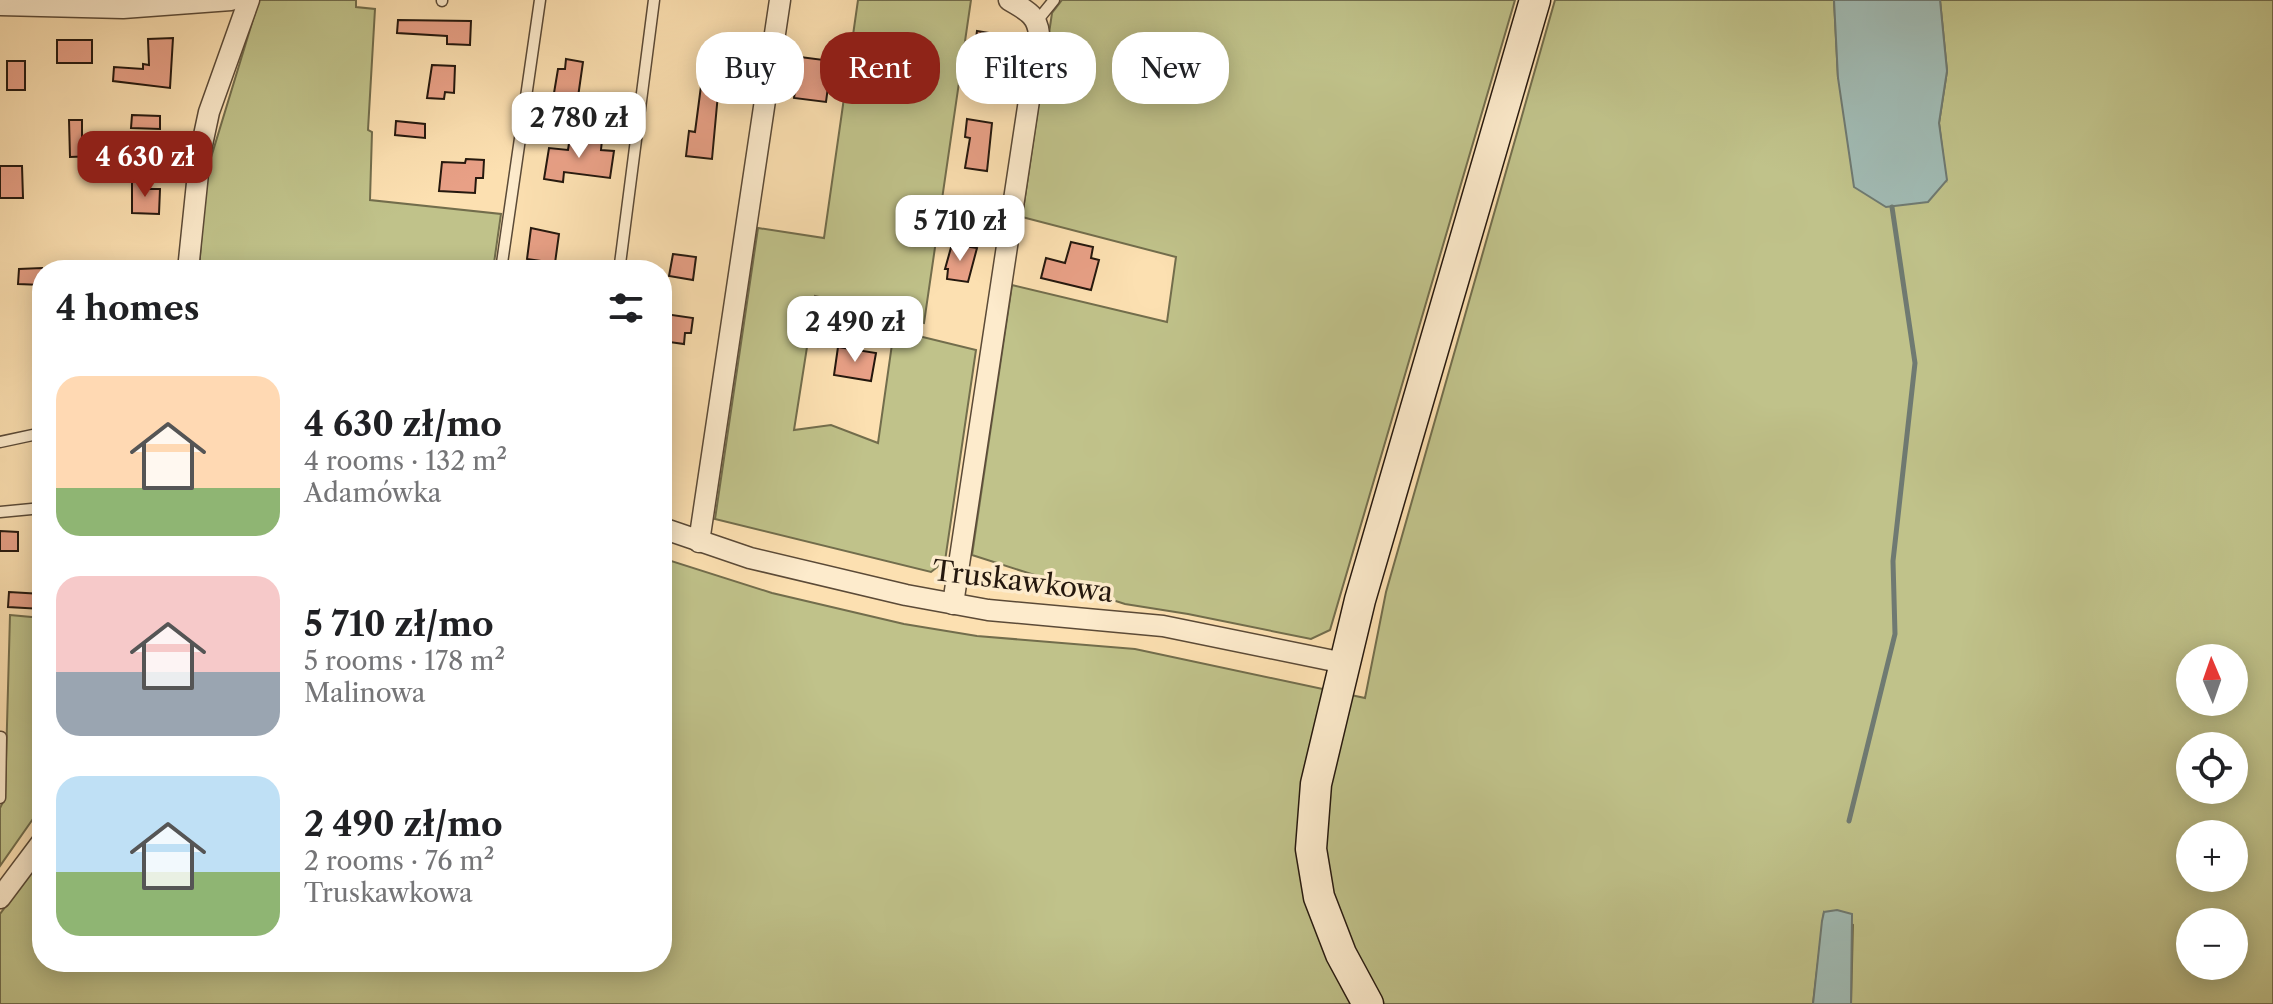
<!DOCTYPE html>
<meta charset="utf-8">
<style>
:root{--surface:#fff;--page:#f6f6f6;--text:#202124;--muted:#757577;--accent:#8f2418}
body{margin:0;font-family:"Libre Caslon Text",serif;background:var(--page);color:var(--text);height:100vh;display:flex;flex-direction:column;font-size:30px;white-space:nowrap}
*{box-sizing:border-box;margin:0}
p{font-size:26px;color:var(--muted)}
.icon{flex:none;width:44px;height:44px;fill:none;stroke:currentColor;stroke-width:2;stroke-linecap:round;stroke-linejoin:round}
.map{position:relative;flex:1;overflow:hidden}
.drawer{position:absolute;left:32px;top:260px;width:640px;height:712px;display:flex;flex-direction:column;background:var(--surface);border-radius:32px;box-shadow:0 4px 20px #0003}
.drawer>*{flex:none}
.banner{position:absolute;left:696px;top:32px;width:760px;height:72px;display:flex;gap:16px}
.needle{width:52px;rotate:358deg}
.tools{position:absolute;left:2176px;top:644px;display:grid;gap:16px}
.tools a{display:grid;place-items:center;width:72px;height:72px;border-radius:50%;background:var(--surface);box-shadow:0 4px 20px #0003;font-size:40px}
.price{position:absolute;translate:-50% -68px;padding:0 18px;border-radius:16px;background:#fff;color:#222;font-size:26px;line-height:52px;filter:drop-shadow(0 2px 4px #0008)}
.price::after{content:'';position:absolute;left:50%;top:48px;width:24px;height:18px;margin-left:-12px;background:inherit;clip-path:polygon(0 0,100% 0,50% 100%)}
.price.on{background:var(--accent);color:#fff}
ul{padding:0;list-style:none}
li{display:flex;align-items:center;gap:24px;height:200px;padding:0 24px}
li span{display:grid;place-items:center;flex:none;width:224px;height:160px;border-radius:24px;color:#555}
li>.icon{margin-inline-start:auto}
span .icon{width:96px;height:96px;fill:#fffc;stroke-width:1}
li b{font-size:34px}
h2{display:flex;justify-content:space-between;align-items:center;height:96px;padding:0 24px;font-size:34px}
.chip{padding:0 28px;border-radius:32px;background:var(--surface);box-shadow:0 4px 20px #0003;font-size:28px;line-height:72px}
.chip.on{background:var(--accent);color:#fff}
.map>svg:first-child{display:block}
</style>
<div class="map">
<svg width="2273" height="1004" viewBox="0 0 2273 1004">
<rect width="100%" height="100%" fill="#fce0b1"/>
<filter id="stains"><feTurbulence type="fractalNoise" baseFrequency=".0025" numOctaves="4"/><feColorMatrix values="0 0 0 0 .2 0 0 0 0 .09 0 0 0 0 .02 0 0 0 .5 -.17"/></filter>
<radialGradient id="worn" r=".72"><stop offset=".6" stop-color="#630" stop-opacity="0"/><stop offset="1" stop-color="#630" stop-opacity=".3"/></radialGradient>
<g fill="#c0c28a" stroke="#726d4c" stroke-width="2" fill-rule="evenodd">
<path d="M 259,0 L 356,0 L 356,7 L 375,9 L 368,130 L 372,132 L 370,200 L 501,214 L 493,270 L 199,270 L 206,174 Z"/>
<path d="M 858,0 L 971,0 L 924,323 L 815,296 L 794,430 L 831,425 L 878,443 L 894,330 L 976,350 L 945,561 L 931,572 L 715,519 L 758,228 L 824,238 Z"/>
<path d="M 1062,0 L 1515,0 L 1330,630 L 1311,639 L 1188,614 L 1125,604 L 972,555 L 1012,285 L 1167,322 L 1176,257 L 1022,217 L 1052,13 Z"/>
<path d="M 1555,0 L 1834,0 L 1838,78 L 1946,180 L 1939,123 L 1947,71 L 1940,0 L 2273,0 L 2273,1004 L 1851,1004 L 1853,925 L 1824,912 L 1813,1004 L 0,1004 L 0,914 L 42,858 L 42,962 L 662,962 L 662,558 L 772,593 L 904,624 L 977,636 L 1135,649 L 1365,698 L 1386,592 ZM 2190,658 L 2234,658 L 2234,702 L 2190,702 ZM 2190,746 L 2234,746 L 2234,790 L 2190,790 ZM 2190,834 L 2234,834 L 2234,878 L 2190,878 ZM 2190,922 L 2234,922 L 2234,966 L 2190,966 Z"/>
<path d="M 10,615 L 42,618 L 42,806 L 0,866 L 0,808 L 5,798 Z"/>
</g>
<g fill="#a1bbb4" stroke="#6f7a72" stroke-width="2">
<path d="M 1834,0 L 1940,0 L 1947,71 L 1939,123 L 1947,180 L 1928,202 L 1886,207 L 1854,187 L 1838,78 Z"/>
<path d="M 1837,910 L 1852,914 L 1851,1004 L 1813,1004 L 1822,921 L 1824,912 Z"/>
</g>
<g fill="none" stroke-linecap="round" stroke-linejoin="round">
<path stroke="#6f7a72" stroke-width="5" d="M 1849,821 L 1895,634 L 1893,561 L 1915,363 L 1892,207"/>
</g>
<g fill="#e8a086" stroke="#25180e" stroke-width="2">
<path d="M 398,20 L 471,21 L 470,45 L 447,44 L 447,36 L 397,33 Z"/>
<path d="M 977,31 L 1008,36 L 1005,57 L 974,52 Z"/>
<path d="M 173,38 L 170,88 L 113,81 L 114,67 L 143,69 L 143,64 L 149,65 L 148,39 Z"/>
<rect x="57" y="40" width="35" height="23"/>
<path d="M 706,48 L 733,52 L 728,95 L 718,94 L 712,159 L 686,156 L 689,131 L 695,132 Z"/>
<path d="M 800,57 L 824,60 L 822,71 L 830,72 L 826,102 L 794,98 Z"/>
<path d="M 566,59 L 583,62 L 578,97 L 554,93 L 558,69 L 565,69 Z"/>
<rect x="7" y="61" width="18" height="29"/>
<path d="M 432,65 L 455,66 L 454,93 L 445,92 L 444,99 L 427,98 Z"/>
<path d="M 132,115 L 160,116 L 160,129 L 131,128 Z"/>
<path d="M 967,119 L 992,123 L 987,171 L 965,168 L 970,138 L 965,137 Z"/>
<path d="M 69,120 L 82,120 L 82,142 L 116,142 L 116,163 L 97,162 L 96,156 L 70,157 Z"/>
<path d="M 396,121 L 425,124 L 425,138 L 395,135 Z"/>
<path d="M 570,137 L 602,140 L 601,150 L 614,151 L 610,178 L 564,172 L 563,182 L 544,179 L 549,148 L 568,150 Z"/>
<path d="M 466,159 L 484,160 L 483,178 L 476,178 L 475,193 L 439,191 L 442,162 L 465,163 Z"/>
<path d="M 0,166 L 22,166 L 23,198 L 0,198 Z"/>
<path d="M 132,180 L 146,181 L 146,189 L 160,189 L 159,214 L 132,213 Z"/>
<path d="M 531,228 L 559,234 L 555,263 L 527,259 Z"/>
<path d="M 1071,242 L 1093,247 L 1091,258 L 1099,260 L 1091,290 L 1041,278 L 1046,258 L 1065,263 Z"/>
<path d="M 952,244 L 977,248 L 968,282 L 947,279 L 948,269 L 945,269 Z"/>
<path d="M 673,254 L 696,257 L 693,280 L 669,276 Z"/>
<path d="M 42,268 L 42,285 L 18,284 L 19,269 Z"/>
<path d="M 665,314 L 693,318 L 691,333 L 685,333 L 684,344 L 662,341 Z"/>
<path d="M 838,347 L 876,353 L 871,381 L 834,375 Z"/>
<path d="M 0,531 L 18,532 L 18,551 L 0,551 Z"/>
<path d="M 9,592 L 42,594 L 42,609 L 8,607 Z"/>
</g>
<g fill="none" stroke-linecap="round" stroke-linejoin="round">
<defs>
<g id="lane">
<path d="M 442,1 L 442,0"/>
<path d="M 1037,21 L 1054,0"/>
<path d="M 620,264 L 654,0"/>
<path d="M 501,270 L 540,0"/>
<path d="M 0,442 L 42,433"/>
<path d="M 0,512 L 42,508"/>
<path d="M 0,798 L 1,737"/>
</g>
<g id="street">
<path d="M 0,5 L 123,8 L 231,0"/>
<path d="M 188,270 L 200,154 L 209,112 L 249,0"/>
<path d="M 662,528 L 750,558 L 906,595 L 988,610 L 1163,626 L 1344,663"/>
<path d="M 699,542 L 780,0"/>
<path d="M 953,604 L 1039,34 C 1037,14 1025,10 1009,0"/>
<path d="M 0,898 L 42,842"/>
</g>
<path id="secondary" d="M 1368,1004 L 1341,954 L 1319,897 L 1311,849 L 1316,784 L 1360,600 L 1535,0"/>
</defs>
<use href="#lane" stroke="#5b4a37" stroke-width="13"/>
<use href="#street" stroke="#5b4a37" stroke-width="23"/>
<use href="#secondary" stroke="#25180e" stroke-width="33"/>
<use href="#lane" stroke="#fdebcc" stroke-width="10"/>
<use href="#street" stroke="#fdebcc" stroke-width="20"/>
<use href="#secondary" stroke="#fdebcc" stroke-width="30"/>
</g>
<g text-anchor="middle" stroke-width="7" stroke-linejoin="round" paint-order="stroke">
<g font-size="28" fill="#25180e" stroke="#fdebcc">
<text transform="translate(1023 581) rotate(7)" y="10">Truskawkowa</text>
</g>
</g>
<rect width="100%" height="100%" filter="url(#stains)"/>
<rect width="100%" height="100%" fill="url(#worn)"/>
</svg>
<div class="tools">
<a><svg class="needle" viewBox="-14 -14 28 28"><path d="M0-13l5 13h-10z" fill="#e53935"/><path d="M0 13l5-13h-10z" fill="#757577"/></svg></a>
<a><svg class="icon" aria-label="locate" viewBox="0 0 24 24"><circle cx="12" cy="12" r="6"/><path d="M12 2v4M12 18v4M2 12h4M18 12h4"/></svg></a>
<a>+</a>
<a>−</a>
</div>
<b class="price" style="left:579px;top:160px">2 780 zł</b>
<b class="price on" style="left:145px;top:199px">4 630 zł</b>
<b class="price" style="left:960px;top:263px">5 710 zł</b>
<b class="price" style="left:855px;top:364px">2 490 zł</b>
<div class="banner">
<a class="chip">Buy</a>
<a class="chip on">Rent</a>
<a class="chip">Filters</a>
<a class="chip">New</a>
</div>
<section class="drawer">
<h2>4 homes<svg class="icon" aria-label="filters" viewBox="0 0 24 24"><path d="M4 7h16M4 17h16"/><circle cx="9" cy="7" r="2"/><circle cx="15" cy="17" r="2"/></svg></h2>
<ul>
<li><span style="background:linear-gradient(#ffd9b3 70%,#8fb573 0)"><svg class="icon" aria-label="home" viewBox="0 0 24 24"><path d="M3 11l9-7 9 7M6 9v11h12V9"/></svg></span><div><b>4 630 zł/mo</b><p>4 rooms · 132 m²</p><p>Adamówka</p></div></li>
<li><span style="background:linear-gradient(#f6c9c9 60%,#9aa5b1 0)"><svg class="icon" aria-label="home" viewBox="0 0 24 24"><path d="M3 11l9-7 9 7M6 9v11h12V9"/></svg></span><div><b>5 710 zł/mo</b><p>5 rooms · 178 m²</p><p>Malinowa</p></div></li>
<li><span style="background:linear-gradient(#bfe0f5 60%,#8fb573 0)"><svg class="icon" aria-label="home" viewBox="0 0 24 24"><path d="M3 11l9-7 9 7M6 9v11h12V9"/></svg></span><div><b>2 490 zł/mo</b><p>2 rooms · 76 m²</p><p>Truskawkowa</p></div></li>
</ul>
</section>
</div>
